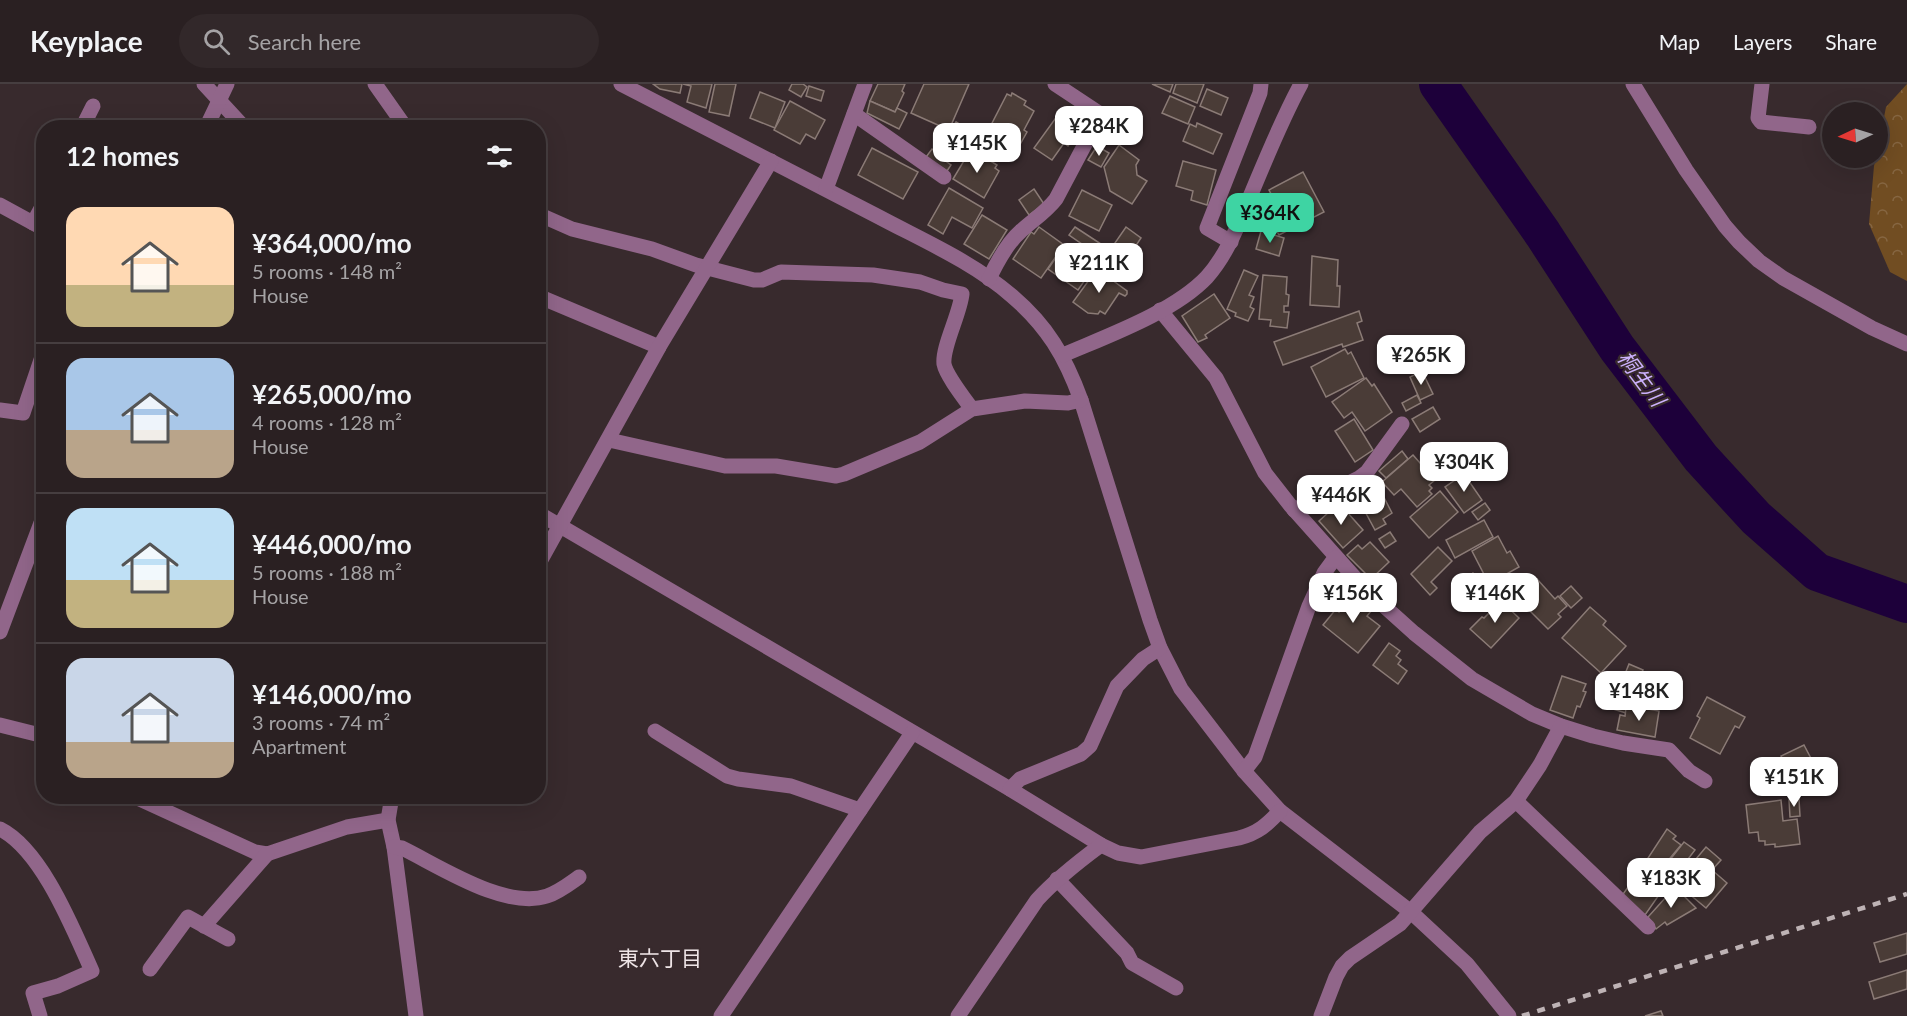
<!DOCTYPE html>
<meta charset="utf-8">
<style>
:root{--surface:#2a2022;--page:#32282a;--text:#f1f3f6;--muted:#a5a3a5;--line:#463e40;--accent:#3ed4a3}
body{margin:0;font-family:Lato,"Noto Sans JP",sans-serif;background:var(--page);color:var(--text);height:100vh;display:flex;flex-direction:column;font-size:22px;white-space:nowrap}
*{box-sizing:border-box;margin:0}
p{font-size:20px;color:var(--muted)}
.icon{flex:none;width:33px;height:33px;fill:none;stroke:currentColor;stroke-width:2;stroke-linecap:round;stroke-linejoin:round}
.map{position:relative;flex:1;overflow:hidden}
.side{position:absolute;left:36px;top:36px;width:510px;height:684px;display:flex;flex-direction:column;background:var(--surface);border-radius:24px;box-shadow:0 6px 24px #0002,0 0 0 2px var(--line)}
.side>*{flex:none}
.needle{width:39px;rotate:266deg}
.controls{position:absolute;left:1822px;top:18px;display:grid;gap:12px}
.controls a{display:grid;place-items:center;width:66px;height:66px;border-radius:50%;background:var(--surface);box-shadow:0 6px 24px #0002,0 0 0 2px var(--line);font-size:30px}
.price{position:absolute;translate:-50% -51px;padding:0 14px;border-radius:12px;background:#fff;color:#222;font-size:20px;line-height:39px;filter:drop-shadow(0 2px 3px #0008)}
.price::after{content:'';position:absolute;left:50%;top:36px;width:18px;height:14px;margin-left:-9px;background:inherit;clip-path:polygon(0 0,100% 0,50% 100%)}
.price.current{background:var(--accent);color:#111}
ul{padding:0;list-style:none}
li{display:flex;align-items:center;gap:18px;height:150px;padding:0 30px}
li+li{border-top:2px solid var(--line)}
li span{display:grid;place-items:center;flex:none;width:168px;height:120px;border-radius:18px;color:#555}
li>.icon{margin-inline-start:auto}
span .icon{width:72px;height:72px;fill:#fffc;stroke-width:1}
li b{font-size:26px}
h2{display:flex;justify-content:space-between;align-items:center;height:72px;padding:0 30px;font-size:26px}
header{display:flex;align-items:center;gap:36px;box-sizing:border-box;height:84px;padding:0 30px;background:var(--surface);border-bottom:2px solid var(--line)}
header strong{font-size:28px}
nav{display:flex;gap:33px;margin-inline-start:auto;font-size:21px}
.search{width:420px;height:54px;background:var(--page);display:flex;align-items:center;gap:15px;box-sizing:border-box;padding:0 21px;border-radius:33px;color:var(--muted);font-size:22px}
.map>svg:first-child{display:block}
</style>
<header>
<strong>Keyplace</strong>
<div class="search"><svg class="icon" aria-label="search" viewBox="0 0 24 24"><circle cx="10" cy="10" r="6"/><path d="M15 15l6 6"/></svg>Search here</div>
<nav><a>Map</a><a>Layers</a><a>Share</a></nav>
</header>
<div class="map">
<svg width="1907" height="932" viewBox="0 0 1907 932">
<defs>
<pattern id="forest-crowns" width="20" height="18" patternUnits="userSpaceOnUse" patternTransform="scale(1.5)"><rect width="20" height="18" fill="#714d22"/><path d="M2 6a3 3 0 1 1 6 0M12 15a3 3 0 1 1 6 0" fill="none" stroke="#866642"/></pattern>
</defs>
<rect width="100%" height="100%" fill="#382a2d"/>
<path fill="url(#forest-crowns)" d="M 1907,0 L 1907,197 L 1890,188 L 1869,140 L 1874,82 L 1876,74 L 1878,74 L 1878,64 L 1886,23 Z"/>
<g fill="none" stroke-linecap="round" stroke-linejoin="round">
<path stroke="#1d003a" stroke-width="38" d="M 1438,0 L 1543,150 L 1617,264 L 1701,374 L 1756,434 L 1817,488 L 1907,520"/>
</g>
<g fill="#4a3c37" stroke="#8b7b76" stroke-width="1.5">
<path d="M 653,0 L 682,0 L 680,9 L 660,5 Z"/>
<path d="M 683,0 L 712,0 L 706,24 L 687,18 L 691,2 Z"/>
<path d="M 715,0 L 736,0 L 729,32 L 709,28 Z"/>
<path d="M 792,0 L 803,0 L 807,3 L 801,13 L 789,6 Z"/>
<path d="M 878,0 L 905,0 L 902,7 L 904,9 L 895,28 L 870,17 Z"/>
<path d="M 924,0 L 969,0 L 949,46 L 911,29 Z"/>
<path d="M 1152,0 L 1173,0 L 1170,8 Z"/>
<path d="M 1176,0 L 1204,0 L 1197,19 L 1173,9 Z"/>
<path d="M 809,2 L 824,7 L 821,17 L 806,12 Z"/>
<path d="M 1207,5 L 1228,14 L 1221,31 L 1200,22 Z"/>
<path d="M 760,8 L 785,18 L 775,44 L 750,34 Z"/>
<path d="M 1012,9 L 1026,17 L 1024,21 L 1034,27 L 1024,46 L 1027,48 L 1018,64 L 988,47 L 1007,10 L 1011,12 Z"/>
<path d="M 1170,12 L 1195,23 L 1188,40 L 1162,29 Z"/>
<path d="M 790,17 L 825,36 L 815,55 L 806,50 L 800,60 L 774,46 Z"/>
<path d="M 870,17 L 895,28 L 897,24 L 907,29 L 899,45 L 867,29 Z"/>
<path d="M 1055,35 L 1076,51 L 1068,62 L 1064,59 L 1052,76 L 1034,64 Z"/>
<path d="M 956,38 L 973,48 L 961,66 L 957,63 L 947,78 L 951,81 L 947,87 L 926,73 L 932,65 L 936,68 Z"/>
<path d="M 1197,39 L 1222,50 L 1213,70 L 1183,57 L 1190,40 L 1196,43 Z"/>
<path d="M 1119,61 L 1139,76 L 1136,81 L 1137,91 L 1147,97 L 1132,120 L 1110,107 L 1104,83 Z"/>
<path d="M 1097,62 L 1109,69 L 1101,83 L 1088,76 Z"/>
<path d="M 872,64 L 918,88 L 903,115 L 858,91 Z"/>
<path d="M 971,65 L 997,81 L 995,84 L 999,87 L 984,114 L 953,95 Z"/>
<path d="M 1183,77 L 1216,86 L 1207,121 L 1191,116 L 1193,107 L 1176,102 Z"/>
<path d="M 1303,88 L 1324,128 L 1279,151 L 1272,139 L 1283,133 L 1269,106 Z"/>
<path d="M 949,104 L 983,124 L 972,144 L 952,133 L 943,150 L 928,141 Z"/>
<path d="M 1034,105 L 1044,120 L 1029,131 L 1019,116 Z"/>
<path d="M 1082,106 L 1112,121 L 1099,147 L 1069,132 Z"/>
<path d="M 982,131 L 1007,146 L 989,175 L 964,160 Z"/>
<path d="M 1039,143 L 1064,161 L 1041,194 L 1013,175 L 1031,148 L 1034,150 Z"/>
<path d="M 1075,143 L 1104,162 L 1098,171 L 1069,151 Z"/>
<path d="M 1126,143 L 1141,154 L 1113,196 L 1097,185 Z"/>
<path d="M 1261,147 L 1284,154 L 1279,172 L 1256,165 Z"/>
<path d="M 1062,165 L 1092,186 L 1078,206 L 1048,185 Z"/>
<path d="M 1312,172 L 1338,176 L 1337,202 L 1340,202 L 1339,223 L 1310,221 Z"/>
<path d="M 1097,185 L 1127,207 L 1127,210 L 1125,212 L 1119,209 L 1105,230 L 1100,227 L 1098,230 L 1088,229 L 1073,218 Z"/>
<path d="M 1244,186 L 1258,192 L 1249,211 L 1254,213 L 1250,223 L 1254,225 L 1248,237 L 1235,232 L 1236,229 L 1227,225 Z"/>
<path d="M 1263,191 L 1287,193 L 1286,210 L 1289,211 L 1288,222 L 1284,222 L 1284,228 L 1289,228 L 1287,244 L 1270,242 L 1271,236 L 1259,235 Z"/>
<path d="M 1214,210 L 1230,234 L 1205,251 L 1207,254 L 1198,258 L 1182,232 Z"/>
<path d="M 1359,227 L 1362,237 L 1357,239 L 1363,256 L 1343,263 L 1342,260 L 1283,281 L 1274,258 Z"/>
<path d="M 1345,265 L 1348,270 L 1351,268 L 1364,294 L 1326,313 L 1311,283 Z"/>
<path d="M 1422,287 L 1433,310 L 1420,316 L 1410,293 Z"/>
<path d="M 1366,294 L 1372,302 L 1374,300 L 1392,328 L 1365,347 L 1352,328 L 1344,334 L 1332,318 Z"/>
<path d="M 1417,311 L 1421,319 L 1406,327 L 1402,319 Z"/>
<path d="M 1433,323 L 1440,335 L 1420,348 L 1412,335 Z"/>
<path d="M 1354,335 L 1373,366 L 1355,378 L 1335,347 Z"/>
<path d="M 1402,367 L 1408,375 L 1386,394 L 1379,387 Z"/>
<path d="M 1413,371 L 1435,396 L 1429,401 L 1432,404 L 1429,407 L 1432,410 L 1417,423 L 1401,405 L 1394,411 L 1382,398 Z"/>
<path d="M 1464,390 L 1482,416 L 1464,429 L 1445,403 Z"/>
<path d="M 1376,398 L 1392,429 L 1383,435 L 1386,440 L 1375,446 L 1355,409 Z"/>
<path d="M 1440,407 L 1458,428 L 1429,454 L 1410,433 Z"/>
<path d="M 1339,419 L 1363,446 L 1343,464 L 1319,437 Z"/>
<path d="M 1485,419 L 1490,426 L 1478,436 L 1472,428 Z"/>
<path d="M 1484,436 L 1493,453 L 1455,474 L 1446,456 Z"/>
<path d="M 1390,448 L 1396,457 L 1385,464 L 1379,455 Z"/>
<path d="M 1498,452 L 1507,469 L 1510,467 L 1519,483 L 1489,500 L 1472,467 Z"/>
<path d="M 1370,458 L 1389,478 L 1371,495 L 1347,471 L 1358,461 L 1362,465 Z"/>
<path d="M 1438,463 L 1452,477 L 1431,498 L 1437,504 L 1430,511 L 1411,490 Z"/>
<path d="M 1473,489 L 1488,500 L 1479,512 L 1465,501 Z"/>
<path d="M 1537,495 L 1555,515 L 1558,512 L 1567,522 L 1558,530 L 1561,533 L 1548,545 L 1517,514 Z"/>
<path d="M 1571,502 L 1582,514 L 1571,524 L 1560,512 Z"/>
<path d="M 1352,511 L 1371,527 L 1367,532 L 1380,542 L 1358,569 L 1323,541 L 1336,525 L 1339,528 Z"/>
<path d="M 1501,517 L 1519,534 L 1491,564 L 1470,545 L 1482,533 L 1484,534 Z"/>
<path d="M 1590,523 L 1606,537 L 1603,541 L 1626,562 L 1601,589 L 1562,554 Z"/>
<path d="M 1389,559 L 1400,567 L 1396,572 L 1401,576 L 1398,580 L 1407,587 L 1398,600 L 1373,581 Z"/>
<path d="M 1629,580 L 1643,586 L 1638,601 L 1623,595 Z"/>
<path d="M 1562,592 L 1586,600 L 1583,607 L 1586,608 L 1580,623 L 1577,622 L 1573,634 L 1550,626 Z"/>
<path d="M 1625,596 L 1639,601 L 1630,624 L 1626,624 L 1626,629 L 1613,625 Z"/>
<path d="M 1707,613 L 1745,633 L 1739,644 L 1735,642 L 1720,670 L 1690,654 L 1700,634 L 1697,632 Z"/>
<path d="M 1637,623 L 1659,627 L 1655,653 L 1617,646 L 1620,631 L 1625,632 L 1626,624 L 1636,626 Z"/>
<path d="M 1804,661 L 1815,682 L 1780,697 L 1773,683 L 1784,678 L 1781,672 Z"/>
<path d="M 1799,715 L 1800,732 L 1790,733 L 1789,716 Z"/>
<path d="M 1781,716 L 1783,737 L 1797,735 L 1800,760 L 1775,763 L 1775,760 L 1765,761 L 1765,757 L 1759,757 L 1758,748 L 1749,749 L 1746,721 Z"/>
<path d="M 1667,745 L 1676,752 L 1673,755 L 1681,761 L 1661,785 L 1648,774 Z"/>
<path d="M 1684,758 L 1695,766 L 1672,796 L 1661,787 Z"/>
<path d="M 1706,763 L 1721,776 L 1712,786 L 1727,799 L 1706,824 L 1676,799 Z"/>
<path d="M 1653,790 L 1666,801 L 1645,831 L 1621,813 L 1635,793 L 1645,801 Z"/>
<path d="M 1675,803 L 1696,824 L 1667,841 L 1665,838 L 1656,845 L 1648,833 Z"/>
<path d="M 1907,849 L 1907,870 L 1880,878 L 1874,859 Z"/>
<path d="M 1907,886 L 1907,905 L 1874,915 L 1869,898 Z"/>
<path d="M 1661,927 L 1663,932 L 1645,932 Z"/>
</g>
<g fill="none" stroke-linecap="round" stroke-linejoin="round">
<g stroke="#91668a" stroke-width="15">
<path d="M 204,0 L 241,40"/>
<path d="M 375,0 L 406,44"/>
<path d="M 621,0 C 707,44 793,88 879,133 C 924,157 973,178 1012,212 C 1047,242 1065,272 1081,316 L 1150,536 L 1160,564 L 1181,605 L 1244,687 L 1280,727 L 1411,828 L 1467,880 L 1509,932"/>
<path d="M 1055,0 L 1117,41"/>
<path d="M 1633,0 L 1686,86 L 1725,142 L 1739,158 L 1759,177 L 1783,194 L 1872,244 L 1907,260"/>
<path d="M 1762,0 L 1758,34 L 1761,38 L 1809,43"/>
<path d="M 854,30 L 944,93"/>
<path d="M 82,44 L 93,22"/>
<path d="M 206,44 L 227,0"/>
<path d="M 826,105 L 865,0"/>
<path d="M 0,121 L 44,145"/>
<path d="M 538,130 L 572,145 L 652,165 L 696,181 L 754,196 L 762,196 L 781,188 L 873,191 L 920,198 L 943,206 L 962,210 C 960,230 942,263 944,280 C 946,291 964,314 972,325"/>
<path d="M 33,139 L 44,119"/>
<path d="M 1231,158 L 1207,144 L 1260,9 L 1261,0"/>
<path d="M 989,195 C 997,178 1007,159 1021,147 C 1033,136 1046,128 1056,115 L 1101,30"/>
<path d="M 538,212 L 659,263"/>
<path d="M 1160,226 L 1216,294 L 1265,389 L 1290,421 L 1364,504 L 1414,549 L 1472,595 L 1532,630 L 1561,642 L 1593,652 L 1623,659 L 1669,666 L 1689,687 L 1705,697"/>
<path d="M 1063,271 C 1107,252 1174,228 1207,193 C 1229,168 1239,138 1252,108 C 1267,72 1282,35 1301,0"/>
<path d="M 0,326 L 23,329 L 44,267"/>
<path d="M 609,356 L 725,382 L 776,382 L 836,392 L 844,390 L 920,358 L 972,325 L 1025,317 L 1068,319 L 1081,316"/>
<path d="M 1294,426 L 1359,394 L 1367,388 L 1402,340"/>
<path d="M 538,429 L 1010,705 L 1101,761 L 1118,769 L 1141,773 L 1239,754 C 1258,749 1267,741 1280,727"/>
<path d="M 538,481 L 659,263 L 771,77"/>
<path d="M 0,548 L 44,431"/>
<path d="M 0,641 L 44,652"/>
<path d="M 655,647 L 727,692 L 738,695 L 791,702 L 860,726"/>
<path d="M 1244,687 L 1255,673 L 1309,522 L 1324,489 L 1335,474"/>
<path d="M 1010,705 L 1020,695 L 1081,670 L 1090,662 L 1117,602 L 1143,575 L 1160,564"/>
<path d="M 133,712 L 255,768 L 267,770 L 347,743 L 388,736"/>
<path d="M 392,712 L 388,736 L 394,763 L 416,932"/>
<path d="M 1516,717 L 1648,843"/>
<path d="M 0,745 C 42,766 73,845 92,887 L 58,902 L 33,909 L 40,932"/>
<path d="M 394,763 L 402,764 C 439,782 505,826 547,812 C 559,808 569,800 579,793"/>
<path d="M 1057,795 L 1127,869 L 1132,879 L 1176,904"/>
<path d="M 204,842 L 267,770"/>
<path d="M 150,885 L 188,833 L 228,855"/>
<path d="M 721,932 L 912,649"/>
<path d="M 958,932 L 1037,816 C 1056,795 1078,778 1101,761"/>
<path d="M 1321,932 L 1336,893 L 1342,882 L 1350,874 L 1400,840 L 1480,748 L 1516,717 L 1540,681 L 1561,642"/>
</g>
<path stroke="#beb3b5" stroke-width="4.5" stroke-dasharray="8 8" stroke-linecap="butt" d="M 1522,932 L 1907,810"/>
</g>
<g text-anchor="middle" stroke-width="4.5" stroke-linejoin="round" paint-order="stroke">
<g font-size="21" font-style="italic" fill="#ccb1fd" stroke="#382a2d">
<text transform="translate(1641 295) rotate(53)" y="7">桐生川</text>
</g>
<g font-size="21" fill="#eee4e6" stroke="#382a2d">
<text x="660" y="882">東六丁目</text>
</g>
</g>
</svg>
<div class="controls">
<a><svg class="needle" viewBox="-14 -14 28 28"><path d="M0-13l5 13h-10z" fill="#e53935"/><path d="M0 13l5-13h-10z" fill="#a5a3a5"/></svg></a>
</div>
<b class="price" style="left:1099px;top:73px">¥284K</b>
<b class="price" style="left:977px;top:90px">¥145K</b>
<b class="price current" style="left:1270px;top:160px">¥364K</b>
<b class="price" style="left:1099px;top:210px">¥211K</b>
<b class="price" style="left:1421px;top:302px">¥265K</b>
<b class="price" style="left:1464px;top:409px">¥304K</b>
<b class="price" style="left:1341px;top:442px">¥446K</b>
<b class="price" style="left:1353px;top:540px">¥156K</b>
<b class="price" style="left:1495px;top:540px">¥146K</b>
<b class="price" style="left:1639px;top:638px">¥148K</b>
<b class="price" style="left:1794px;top:724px">¥151K</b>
<b class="price" style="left:1671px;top:825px">¥183K</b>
<section class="side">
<h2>12 homes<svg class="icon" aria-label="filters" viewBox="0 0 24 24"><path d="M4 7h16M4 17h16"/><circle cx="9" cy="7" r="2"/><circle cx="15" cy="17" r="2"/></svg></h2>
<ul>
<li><span style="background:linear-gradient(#ffd9b3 65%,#c2b280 0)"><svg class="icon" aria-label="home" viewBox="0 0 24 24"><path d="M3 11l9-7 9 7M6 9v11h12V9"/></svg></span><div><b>¥364,000/mo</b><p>5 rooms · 148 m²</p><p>House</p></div></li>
<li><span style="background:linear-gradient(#a9c7e8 60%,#b9a48a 0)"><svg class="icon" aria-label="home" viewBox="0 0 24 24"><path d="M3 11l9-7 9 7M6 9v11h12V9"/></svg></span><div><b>¥265,000/mo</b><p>4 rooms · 128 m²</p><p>House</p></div></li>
<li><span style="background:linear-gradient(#bfe0f5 60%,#c2b280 0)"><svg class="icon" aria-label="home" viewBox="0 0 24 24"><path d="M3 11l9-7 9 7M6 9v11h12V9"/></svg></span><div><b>¥446,000/mo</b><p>5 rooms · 188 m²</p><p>House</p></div></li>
<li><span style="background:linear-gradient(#c9d6e8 70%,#b9a48a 0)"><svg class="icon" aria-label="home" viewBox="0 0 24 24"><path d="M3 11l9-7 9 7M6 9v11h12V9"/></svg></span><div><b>¥146,000/mo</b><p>3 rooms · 74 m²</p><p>Apartment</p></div></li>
</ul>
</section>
</div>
